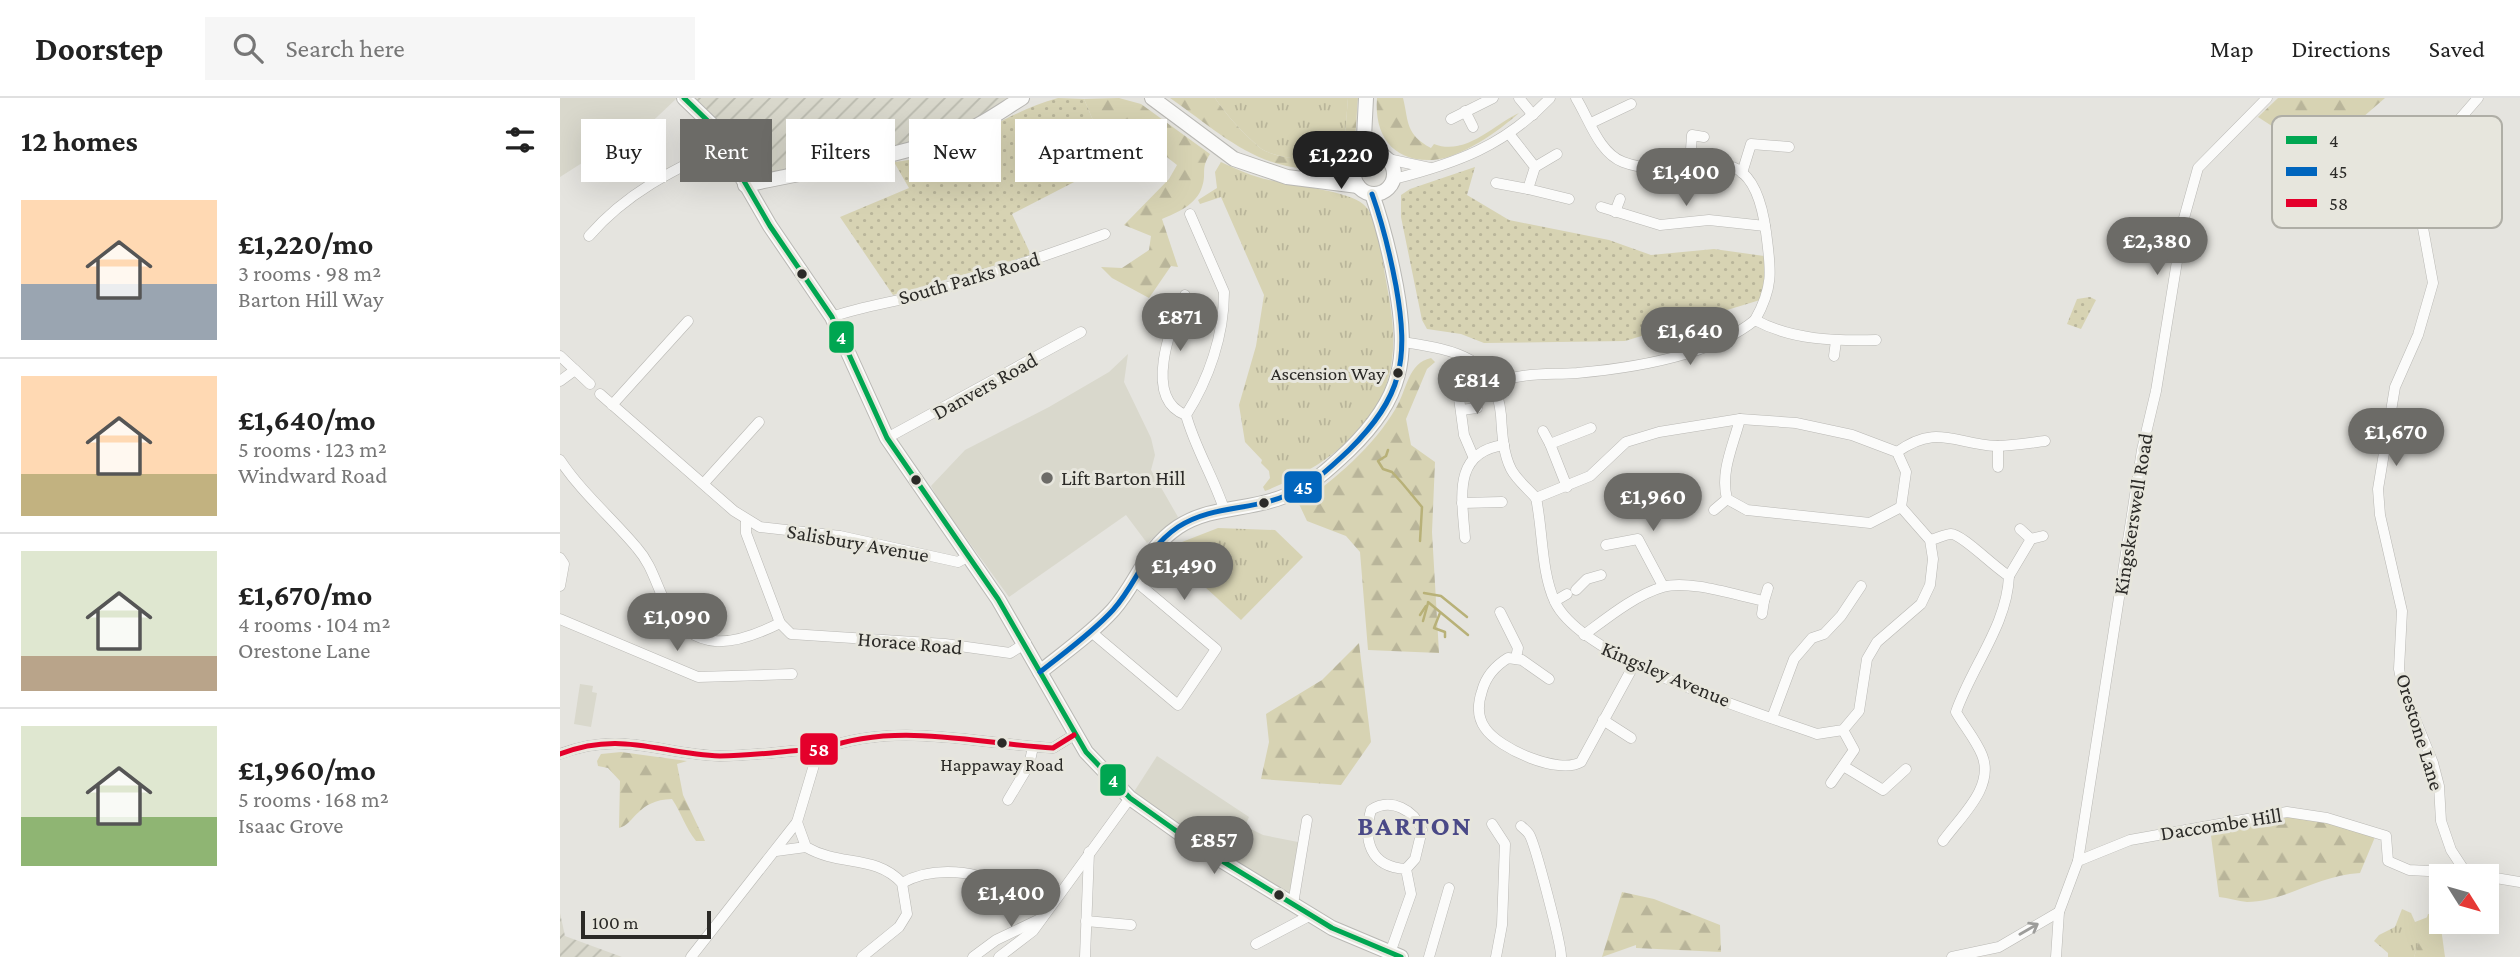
<!DOCTYPE html>
<meta charset="utf-8">
<style>
:root{--surface:#fff;--page:#f6f6f6;--text:#222;--muted:#767676;--line:#e0e0e0;--accent:#6c6b67}
body{margin:0;font-family:"Crimson Pro",serif;background:var(--page);color:var(--text);height:100vh;display:flex;flex-direction:column;font-size:26px;white-space:nowrap}
*{box-sizing:border-box;margin:0}
p{font-size:23px;color:var(--muted)}
.icon{flex:none;width:38px;height:38px;fill:none;stroke:currentColor;stroke-width:2;stroke-linecap:round;stroke-linejoin:round}
.map{position:relative;flex:1;overflow:hidden}
.panel{display:flex;flex-direction:column;background:var(--surface);width:560px}
.panel>*{flex:none}
.top-card{position:absolute;left:21px;top:21px;width:665px;height:63px;display:flex;gap:14px}
.needle{width:46px;rotate:127deg}
.buttons{position:absolute;left:1869px;top:766px;display:grid;gap:14px}
.buttons a{display:grid;place-items:center;width:70px;height:70px;border-radius:0px;background:var(--surface);box-shadow:0 7px 28px #0002;font-size:35px}
.scale{position:absolute;left:21px;bottom:18px;width:130px;box-sizing:border-box;padding-left:7px;border:4px solid #2b2a27;border-top:0;font-size:19px;line-height:24px;white-space:nowrap;color:#2b2a27;-webkit-text-stroke:5px #e7e6dd;paint-order:stroke}
.price{position:absolute;translate:-50% -60px;padding:0 16px;border-radius:24px;background:var(--accent);color:#fff;font-size:23px;line-height:46px;filter:drop-shadow(0 2px 4px #0008)}
.price::after{content:'';position:absolute;left:50%;top:42px;width:21px;height:16px;margin-left:-10px;background:inherit;clip-path:polygon(0 0,100% 0,50% 100%)}
.price.selected{background:#222;color:#fff}
ul{padding:0;list-style:none}
li{display:flex;align-items:center;gap:21px;height:175px;padding:0 21px}
li+li{border-top:2px solid var(--line)}
li span{display:grid;place-items:center;flex:none;width:196px;height:140px;border-radius:0px;color:#555}
li>.icon{margin-inline-start:auto}
span .icon{width:84px;height:84px;fill:#fffc;stroke-width:1}
li b{font-size:30px}
h2{display:flex;justify-content:space-between;align-items:center;height:84px;padding:0 21px;font-size:30px}
.pill{padding:0 24px;border-radius:0px;background:var(--surface);box-shadow:0 7px 28px #0002;font-size:24px;line-height:63px}
.pill.selected{background:var(--accent);color:#fff}
header{display:flex;align-items:center;gap:42px;box-sizing:border-box;height:98px;padding:0 35px;background:var(--surface);border-bottom:2px solid var(--line)}
header strong{font-size:33px}
nav{display:flex;gap:38px;margin-inline-start:auto;font-size:24px}
.search{width:490px;height:63px;background:var(--page);display:flex;align-items:center;gap:18px;box-sizing:border-box;padding:0 24px;border-radius:0px;color:var(--muted);font-size:26px}
main{display:flex;flex:1;min-height:0}
.map>svg:first-child{display:block}
</style>
<header>
<strong>Doorstep</strong>
<div class="search"><svg class="icon" aria-label="search" viewBox="0 0 24 24"><circle cx="10" cy="10" r="6"/><path d="M15 15l6 6"/></svg>Search here</div>
<nav><a>Map</a><a>Directions</a><a>Saved</a></nav>
</header>
<main>
<section class="panel">
<h2>12 homes<svg class="icon" aria-label="filters" viewBox="0 0 24 24"><path d="M4 7h16M4 17h16"/><circle cx="9" cy="7" r="2"/><circle cx="15" cy="17" r="2"/></svg></h2>
<ul>
<li><span style="background:linear-gradient(#ffd9b3 60%,#9aa5b1 0)"><svg class="icon" aria-label="home" viewBox="0 0 24 24"><path d="M3 11l9-7 9 7M6 9v11h12V9"/></svg></span><div><b>£1,220/mo</b><p>3 rooms · 98 m²</p><p>Barton Hill Way</p></div></li>
<li><span style="background:linear-gradient(#ffd9b3 70%,#c2b280 0)"><svg class="icon" aria-label="home" viewBox="0 0 24 24"><path d="M3 11l9-7 9 7M6 9v11h12V9"/></svg></span><div><b>£1,640/mo</b><p>5 rooms · 123 m²</p><p>Windward Road</p></div></li>
<li><span style="background:linear-gradient(#dfe7d0 75%,#b9a48a 0)"><svg class="icon" aria-label="home" viewBox="0 0 24 24"><path d="M3 11l9-7 9 7M6 9v11h12V9"/></svg></span><div><b>£1,670/mo</b><p>4 rooms · 104 m²</p><p>Orestone Lane</p></div></li>
<li><span style="background:linear-gradient(#dfe7d0 65%,#8fb573 0)"><svg class="icon" aria-label="home" viewBox="0 0 24 24"><path d="M3 11l9-7 9 7M6 9v11h12V9"/></svg></span><div><b>£1,960/mo</b><p>5 rooms · 168 m²</p><p>Isaac Grove</p></div></li>
</ul>
</section>
<div class="map">
<svg width="1960" height="859" viewBox="0 0 1960 859">
<defs>
<pattern id="industrial-furrows" width="10" height="10" patternUnits="userSpaceOnUse" patternTransform="scale(1.75)"><rect width="10" height="10" fill="#d9d8cc"/><path d="M-1 1l2-2M0 10L10 0M9 11l2-2" fill="none" stroke="#babaaf"/></pattern>
<pattern id="grass-tufts" width="24" height="20" patternUnits="userSpaceOnUse" patternTransform="scale(1.75)"><rect width="24" height="20" fill="#d7d3b3"/><path d="M3 7l-1-3M5 7V3M7 7l1-3M15 17l-1-3M17 17v-4M19 17l1-3" fill="none" stroke="#b9b59a"/></pattern>
<pattern id="forest-firs" width="22" height="20" patternUnits="userSpaceOnUse" patternTransform="scale(1.75)"><rect width="22" height="20" fill="#d7d3b3"/><path d="M5 1l3.5 6h-7zM16 11l3.5 6h-7z" fill="#b9b59a"/></pattern>
<pattern id="park-dots" width="8" height="8" patternUnits="userSpaceOnUse" patternTransform="scale(1.75)"><rect width="8" height="8" fill="#d7d3b3"/><path d="M2 2h.1M6 6h.1" fill="none" stroke="#b9b59a" stroke-width="1.8" stroke-linecap="round"/></pattern>
</defs>
<rect width="100%" height="100%" fill="#e5e4df"/>
<g fill="#d9d8cc">
<path d="M 0,0 L 117,0 L 80,35 L 36,56 L 0,79 Z"/>
<path d="M 568,256 L 564,284 L 591,340 L 595,357 L 591,372 L 618,419 L 587,445 L 566,417 L 449,499 L 379,403 L 371,388 L 405,352 L 489,309 L 549,274 Z"/>
<path d="M 20,586 L 33,588 L 32,594 L 37,595 L 31,629 L 14,626 Z"/>
<path d="M 597,658 L 689,719 L 685,728 L 703,737 L 743,745 L 733,806 L 570,700 Z"/>
</g>
<g fill="url(#industrial-furrows)">
<path d="M 124,0 L 462,0 L 408,32 L 185,87 Z"/>
<path d="M 0,815 L 5,838 L 62,859 L 0,859 Z"/>
</g>
<g fill="url(#grass-tufts)">
<path d="M 655,0 L 788,0 L 784,51 C 769,66 716,63 699,49 C 682,34 668,19 655,0 Z"/>
<path d="M 661,64 C 674,70 687,76 701,80 C 725,87 788,92 803,106 C 821,122 821,155 825,177 C 830,205 836,233 832,261 C 825,328 762,371 705,393 L 703,389 L 710,380 L 709,373 L 701,365 L 702,362 L 685,344 L 679,307 L 696,248 L 704,197 L 661,99 L 640,106 L 638,102 L 657,90 L 655,74 Z"/>
<path d="M 658,430 L 715,432 L 743,459 L 681,522 L 610,457 L 622,444 Z"/>
<path d="M 1842,811 L 1851,815 L 1855,824 L 1868,819 L 1854,859 L 1828,859 L 1828,855 L 1814,843 L 1819,837 L 1835,829 Z"/>
</g>
<g fill="url(#forest-firs)">
<path d="M 559,0 L 581,6 L 650,56 C 640,71 647,75 642,89 C 637,106 617,115 602,121 L 618,169 L 611,168 L 589,200 L 552,180 L 541,169 L 562,170 L 589,152 L 591,138 L 564,127 L 609,81 L 617,67 L 603,56 L 578,52 L 551,65 L 524,1 Z"/>
<path d="M 610,0 L 655,0 C 668,19 682,34 699,49 C 716,63 769,66 784,50 L 788,0 L 798,0 C 796,17 797,43 790,59 C 785,69 772,71 762,71 C 696,73 661,35 610,0 Z"/>
<path d="M 817,0 L 843,0 C 849,24 845,36 871,50 L 874,46 C 906,59 937,24 959,15 C 939,33 901,60 873,62 C 833,64 814,38 817,0 Z"/>
<path d="M 1718,0 L 1825,0 L 1758,58 L 1698,19 Z"/>
<path d="M 871,260 L 875,264 L 867,271 L 846,321 L 851,347 L 875,364 L 872,434 L 879,555 L 808,552 L 800,454 L 786,438 L 747,423 L 739,406 C 775,382 814,348 836,310 C 847,291 848,265 871,260 Z"/>
<path d="M 799,545 L 811,644 L 781,687 L 701,681 L 709,644 L 706,616 L 762,582 Z"/>
<path d="M 61,654 L 127,663 L 117,666 L 123,697 L 145,743 L 136,743 C 125,729 122,716 112,701 C 77,702 75,726 59,730 L 60,683 L 48,670 L 38,668 L 37,663 L 41,656 Z"/>
<path d="M 1720,718 L 1762,723 L 1815,739 L 1800,775 C 1758,777 1725,804 1687,804 C 1678,803 1668,800 1659,799 L 1651,738 L 1660,730 Z"/>
<path d="M 1062,794 L 1094,801 L 1160,827 L 1161,854 L 1076,850 L 1076,847 L 1042,859 Z"/>
<path d="M 1879,815 L 1885,859 L 1854,859 L 1868,816 Z"/>
</g>
<g fill="url(#park-dots)">
<path d="M 498,0 L 524,1 L 551,65 L 452,116 L 471,157 L 333,197 L 280,119 L 349,90 L 334,64 C 395,58 441,15 498,0 Z"/>
<path d="M 915,69 L 907,97 L 949,122 L 1049,142 L 1091,157 L 1154,151 L 1204,158 L 1205,188 L 1200,202 L 1065,243 L 924,245 L 901,236 L 867,231 L 862,222 L 841,119 L 841,97 L 850,91 Z"/>
<path d="M 1530,199 L 1536,202 L 1521,231 L 1507,226 L 1517,201 Z"/>
</g>
<g fill="none" stroke-linecap="round" stroke-linejoin="round">
<g stroke="#b8b178" stroke-width="2.5">
<path d="M 828,352 L 826,358 L 818,363 L 823,371 L 832,374 L 842,385 L 862,409 L 860,443"/>
<path d="M 864,495 L 881,498 L 907,519"/>
<path d="M 868,504 L 908,537"/>
<path d="M 880,515 L 874,530 L 885,534 L 885,539"/>
<path d="M 860,517 L 866,508"/>
<path d="M 863,523 L 868,505"/>
</g>
<defs>
<g id="street">
<path d="M 959,0 L 973,17"/>
<path d="M 1016,0 C 1029,21 1039,55 1063,64 C 1128,89 1191,20 1206,134 C 1211,172 1214,188 1195,222"/>
<path d="M 1918,0 L 1884,39 L 1866,68 L 1860,90 L 1859,108 L 1873,185 L 1858,237 L 1835,289 L 1818,391 L 1820,417 L 1842,513 L 1839,571 L 1843,591 L 1873,665 L 1879,688 L 1881,723 L 1891,752 L 1906,775 L 1960,784"/>
<path d="M 905,13 L 913,29"/>
<path d="M 891,21 L 933,0"/>
<path d="M 1031,25 L 1071,6"/>
<path d="M 950,37 L 975,69 L 968,91 L 1009,101"/>
<path d="M 828,61 L 870,70"/>
<path d="M 1130,66 L 1132,37 L 1144,39"/>
<path d="M 975,69 L 997,56"/>
<path d="M 1182,75 L 1191,46 L 1229,49"/>
<path d="M 834,81 C 897,65 944,48 990,0"/>
<path d="M 936,85 L 968,91"/>
<path d="M 1041,109 L 1100,127 L 1149,122 L 1205,128"/>
<path d="M 1055,114 L 1060,101"/>
<path d="M 630,116 L 664,194 C 664,237 649,281 626,317 C 635,350 653,378 664,411"/>
<path d="M 29,138 C 66,95 113,72 164,48"/>
<path d="M 625,197 C 611,227 582,301 626,317"/>
<path d="M 272,219 C 305,207 338,204 371,194 C 430,177 488,157 545,136"/>
<path d="M 843,244 C 893,252 935,257 941,317 C 942,335 943,355 951,371 C 956,381 968,391 976,400"/>
<path d="M 0,258 L 30,286"/>
<path d="M 1274,258 L 1276,243"/>
<path d="M 0,283 L 15,272"/>
<path d="M 897,285 L 904,337 L 913,358"/>
<path d="M 933,286 C 961,274 987,277 1017,275 C 1073,270 1151,258 1195,222 C 1232,242 1274,243 1316,242"/>
<path d="M 40,296 L 174,413 L 200,429 L 280,438 L 398,464 L 409,458"/>
<path d="M 52,307 L 128,223"/>
<path d="M 901,312 L 917,310"/>
<path d="M 1180,321 C 1173,348 1160,374 1167,401 L 1187,412 L 1310,425 L 1341,409"/>
<path d="M 983,333 L 990,346"/>
<path d="M 327,340 L 521,234"/>
<path d="M 1438,348 L 1438,369"/>
<path d="M 1337,354 C 1376,326 1393,345 1436,348 C 1452,348 1469,345 1485,343"/>
<path d="M 0,362 C 22,395 52,420 77,450 C 92,467 96,487 106,506 C 134,558 176,547 220,525"/>
<path d="M 144,385 L 199,324"/>
<path d="M 1007,389 L 990,346 L 1031,330"/>
<path d="M 976,400 C 983,433 981,474 995,504 C 1023,562 1195,614 1257,636 L 1283,632 L 1299,613 L 1307,561 L 1317,544 L 1361,506 L 1370,487 L 1373,461 L 1370,442 L 1341,409"/>
<path d="M 976,400 L 1030,378 L 1066,344 L 1099,334 L 1180,321 L 1236,325 L 1292,337 L 1337,354 L 1346,374 L 1341,409"/>
<path d="M 902,405 L 942,404"/>
<path d="M 1154,412 L 1167,401"/>
<path d="M 186,422 L 186,435 L 220,525 L 231,536 L 385,546 L 450,555 L 466,545"/>
<path d="M 1460,431 L 1471,441"/>
<path d="M 905,440 C 902,400 892,354 944,347"/>
<path d="M 1370,442 C 1376,441 1385,436 1391,436 C 1402,436 1435,470 1449,478 C 1447,527 1412,568 1396,614 C 1404,628 1416,642 1422,657 C 1435,689 1401,718 1383,743"/>
<path d="M 1046,447 L 1078,441 L 1103,488"/>
<path d="M 0,460 L 4,466 L 0,488"/>
<path d="M 1449,478 L 1471,441 L 1483,438"/>
<path d="M 1016,492 L 1027,481 L 1041,477"/>
<path d="M 995,503 L 1007,496"/>
<path d="M 1204,503 L 1208,490"/>
<path d="M 940,514 L 958,550 L 956,560"/>
<path d="M 0,521 L 138,579 L 232,576"/>
<path d="M 530,533 L 618,607 L 656,551 L 573,481"/>
<path d="M 1024,537 C 1047,520 1075,497 1103,489 C 1128,481 1178,498 1204,503 L 1202,516"/>
<path d="M 989,581 L 962,562 L 948,560 C 935,568 926,578 922,593 C 918,605 917,619 925,630 C 939,651 999,677 1021,664 L 1075,565"/>
<path d="M 1212,620 L 1234,561 L 1252,540 L 1264,536 L 1281,518 L 1301,488"/>
<path d="M 1043,622 L 1071,640"/>
<path d="M 0,656 C 61,632 100,656 160,658 C 194,658 229,652 263,651 C 336,623 418,646 493,650 L 514,637"/>
<path d="M 1285,669 L 1323,692 L 1346,671"/>
<path d="M 1271,685 L 1294,652 L 1283,632"/>
<path d="M 448,702 L 469,667 L 473,649"/>
<path d="M 932,726 L 945,746 L 942,827 L 936,859"/>
<path d="M 961,728 C 964,731 967,733 969,736 C 975,745 1002,849 1001,859"/>
<path d="M 246,749 C 280,769 315,756 342,785 L 347,816 L 339,829 L 302,859"/>
<path d="M 216,753 L 246,749 L 237,724"/>
<path d="M 1518,763 L 1570,742 L 1727,714 L 1767,720 L 1826,738 L 1828,763 L 1849,772 L 1906,775"/>
<path d="M 342,785 C 372,768 420,771 448,792"/>
<path d="M 733,806 L 747,722"/>
<path d="M 526,823 L 571,827"/>
<path d="M 696,846 L 751,817"/>
<path d="M 830,855 L 851,796 L 846,771 L 855,761 L 862,732 C 854,712 831,699 811,712 C 803,741 809,769 846,771"/>
<path d="M 131,859 L 237,724 L 254,667 L 263,651"/>
<path d="M 413,859 L 436,842 L 482,820"/>
<path d="M 439,859 L 473,833 L 570,700"/>
<path d="M 525,859 L 529,754"/>
<path d="M 869,859 L 889,790"/>
<path d="M 1392,859 L 1439,849 L 1499,814"/>
<path d="M 1496,859 L 1499,814 L 1518,763 L 1582,352 L 1596,293 L 1624,120 L 1638,70 L 1707,0"/>
</g>
<g id="secondary">
<path d="M 124,0 L 151,26 L 210,128 L 272,219 L 327,340 L 438,501 L 526,654 L 570,700 L 636,747 L 772,830 L 841,859"/>
<path d="M 592,0 L 674,61 L 727,79 L 798,88"/>
<circle cx="814" cy="76" r="20"/>
<path d="M 803,59 L 806,0"/>
<path d="M 185,87 C 258,71 335,61 406,33 C 425,25 444,11 462,0"/>
<path d="M 480,574 C 505,554 532,535 553,512 C 578,484 584,452 618,429 C 652,407 690,413 725,398 C 751,388 769,371 789,352 C 843,299 849,261 836,188 C 830,156 823,127 812,96"/>
</g>
</defs>
<use href="#street" stroke="#b9b8b4" stroke-width="11"/>
<use href="#secondary" stroke="#b9b8b4" stroke-width="16"/>
<use href="#street" stroke="#fbfbfa" stroke-width="10"/>
<use href="#secondary" stroke="#fbfbfa" stroke-width="14"/>
<defs>
<path id="bus-1" d="M 124,0 L 151,26 L 210,128 L 272,219 L 327,340 L 438,501 L 526,654 L 570,700 L 636,747 L 772,830 L 841,859"/>
<path id="bus-2" d="M 480,574 C 505,554 532,535 553,512 C 578,484 584,452 618,429 C 652,407 690,413 725,398 C 751,388 769,371 789,352 C 843,299 849,261 836,188 C 830,156 823,127 812,96"/>
<path id="bus-3" d="M 0,656 C 61,632 100,656 160,658 C 194,658 229,652 263,651 C 336,623 418,646 493,650 L 514,637"/>
</defs>
<use href="#bus-1" stroke="#e7e6dd" stroke-width="10"/>
<use href="#bus-2" stroke="#e7e6dd" stroke-width="10"/>
<use href="#bus-3" stroke="#e7e6dd" stroke-width="10"/>
<use href="#bus-1" stroke="#00a651" stroke-width="5"/>
<use href="#bus-2" stroke="#0065bd" stroke-width="5"/>
<use href="#bus-3" stroke="#e4002b" stroke-width="5"/>
</g>
<defs><path id="oneway-shaft" d="M-6 0H5M1.5-3L5.5 0L1.5 3" fill="none" stroke-width="1.6" stroke-linecap="round" stroke-linejoin="round" transform="scale(1.75)"/></defs>
<use stroke="#9d9d9b" href="#oneway-shaft" transform="translate(1469 831) rotate(-30)"/>
<g fill="#2b2a27" stroke="#e7e6dd" stroke-width="2.5">
<circle cx="242" cy="176" r="6"/>
<circle cx="838" cy="275" r="6"/>
<circle cx="356" cy="382" r="6"/>
<circle cx="704" cy="405" r="6"/>
<circle cx="442" cy="645" r="6"/>
<circle cx="719" cy="797" r="6"/>
</g>
<circle fill="#6c6b67" stroke="#e7e6dd" stroke-width="2.5" cx="487" cy="380" r="7"/>
<g text-anchor="middle" stroke-width="6" stroke-linejoin="round" paint-order="stroke">
<g font-size="19" fill="#2b2a27" stroke="#e7e6dd" text-anchor="end">
<text x="825" y="282">Ascension Way</text>
<text x="442" y="673" text-anchor="middle">Happaway Road</text>
</g>
<g font-size="21" fill="#2b2a27" stroke="#e7e6dd">
<text transform="translate(409 180) rotate(-16)" y="7">South Parks Road</text>
<text transform="translate(425 288) rotate(-29)" y="7">Danvers Road</text>
<text transform="translate(1573 416) rotate(-81)" y="7">Kingskerswell Road</text>
<text transform="translate(298 445) rotate(10)" y="7">Salisbury Avenue</text>
<text transform="translate(350 545) rotate(5)" y="7">Horace Road</text>
<text transform="translate(1106 576) rotate(23)" y="7">Kingsley Avenue</text>
<text transform="translate(1860 634) rotate(73)" y="7">Orestone Lane</text>
<text transform="translate(1661 726) rotate(-9)" y="7">Daccombe Hill</text>
</g>
<g font-size="21" fill="#2b2a27" stroke="#e7e6dd" text-anchor="start">
<text x="501" y="387">Lift Barton Hill</text>
</g>
<g font-size="28" font-weight="bold" letter-spacing="2" fill="#4a4987" stroke="#e7e6dd">
<text x="855" y="737">BARTON</text>
</g>
</g>
<rect x="1712" y="18" width="230" height="112" rx="10" fill="#e7e6dd" stroke="#afaea6" stroke-width="2"/>
<rect x="1726" y="38" width="31" height="8" fill="#00a651"/>
<rect x="1726" y="69" width="31" height="9" fill="#0065bd"/>
<rect x="1726" y="101" width="31" height="8" fill="#e4002b"/>
<g font-size="19" fill="#2b2a27">
<text x="1769" y="49">4</text>
<text x="1769" y="80">45</text>
<text x="1769" y="112">58</text>
</g>
<g stroke="#e7e6dd" stroke-width="2.5">
<rect x="268" y="222" width="27" height="34" rx="7" fill="#00a651"/>
<rect x="723" y="372" width="40" height="34" rx="7" fill="#0065bd"/>
<rect x="239" y="634" width="40" height="34" rx="7" fill="#e4002b"/>
<rect x="539" y="665" width="28" height="34" rx="7" fill="#00a651"/>
</g>
<g font-size="19" text-anchor="middle" font-weight="bold" fill="#fff">
<text x="281" y="246">4</text>
<text x="743" y="396">45</text>
<text x="259" y="658">58</text>
<text x="553" y="689">4</text>
</g>
</svg>
<div class="buttons">
<a><svg class="needle" viewBox="-14 -14 28 28"><path d="M0-13l5 13h-10z" fill="#e53935"/><path d="M0 13l5-13h-10z" fill="#767676"/></svg></a>
</div>
<div class="scale">100 m</div>
<b class="price selected" style="left:781px;top:93px">£1,220</b>
<b class="price" style="left:1126px;top:110px">£1,400</b>
<b class="price" style="left:1597px;top:179px">£2,380</b>
<b class="price" style="left:620px;top:255px">£871</b>
<b class="price" style="left:1130px;top:269px">£1,640</b>
<b class="price" style="left:917px;top:318px">£814</b>
<b class="price" style="left:1836px;top:370px">£1,670</b>
<b class="price" style="left:1093px;top:435px">£1,960</b>
<b class="price" style="left:624px;top:504px">£1,490</b>
<b class="price" style="left:117px;top:555px">£1,090</b>
<b class="price" style="left:654px;top:778px">£857</b>
<b class="price" style="left:451px;top:831px">£1,400</b>
<div class="top-card">
<a class="pill">Buy</a>
<a class="pill selected">Rent</a>
<a class="pill">Filters</a>
<a class="pill">New</a>
<a class="pill">Apartment</a>
</div>
</div>
</main>
